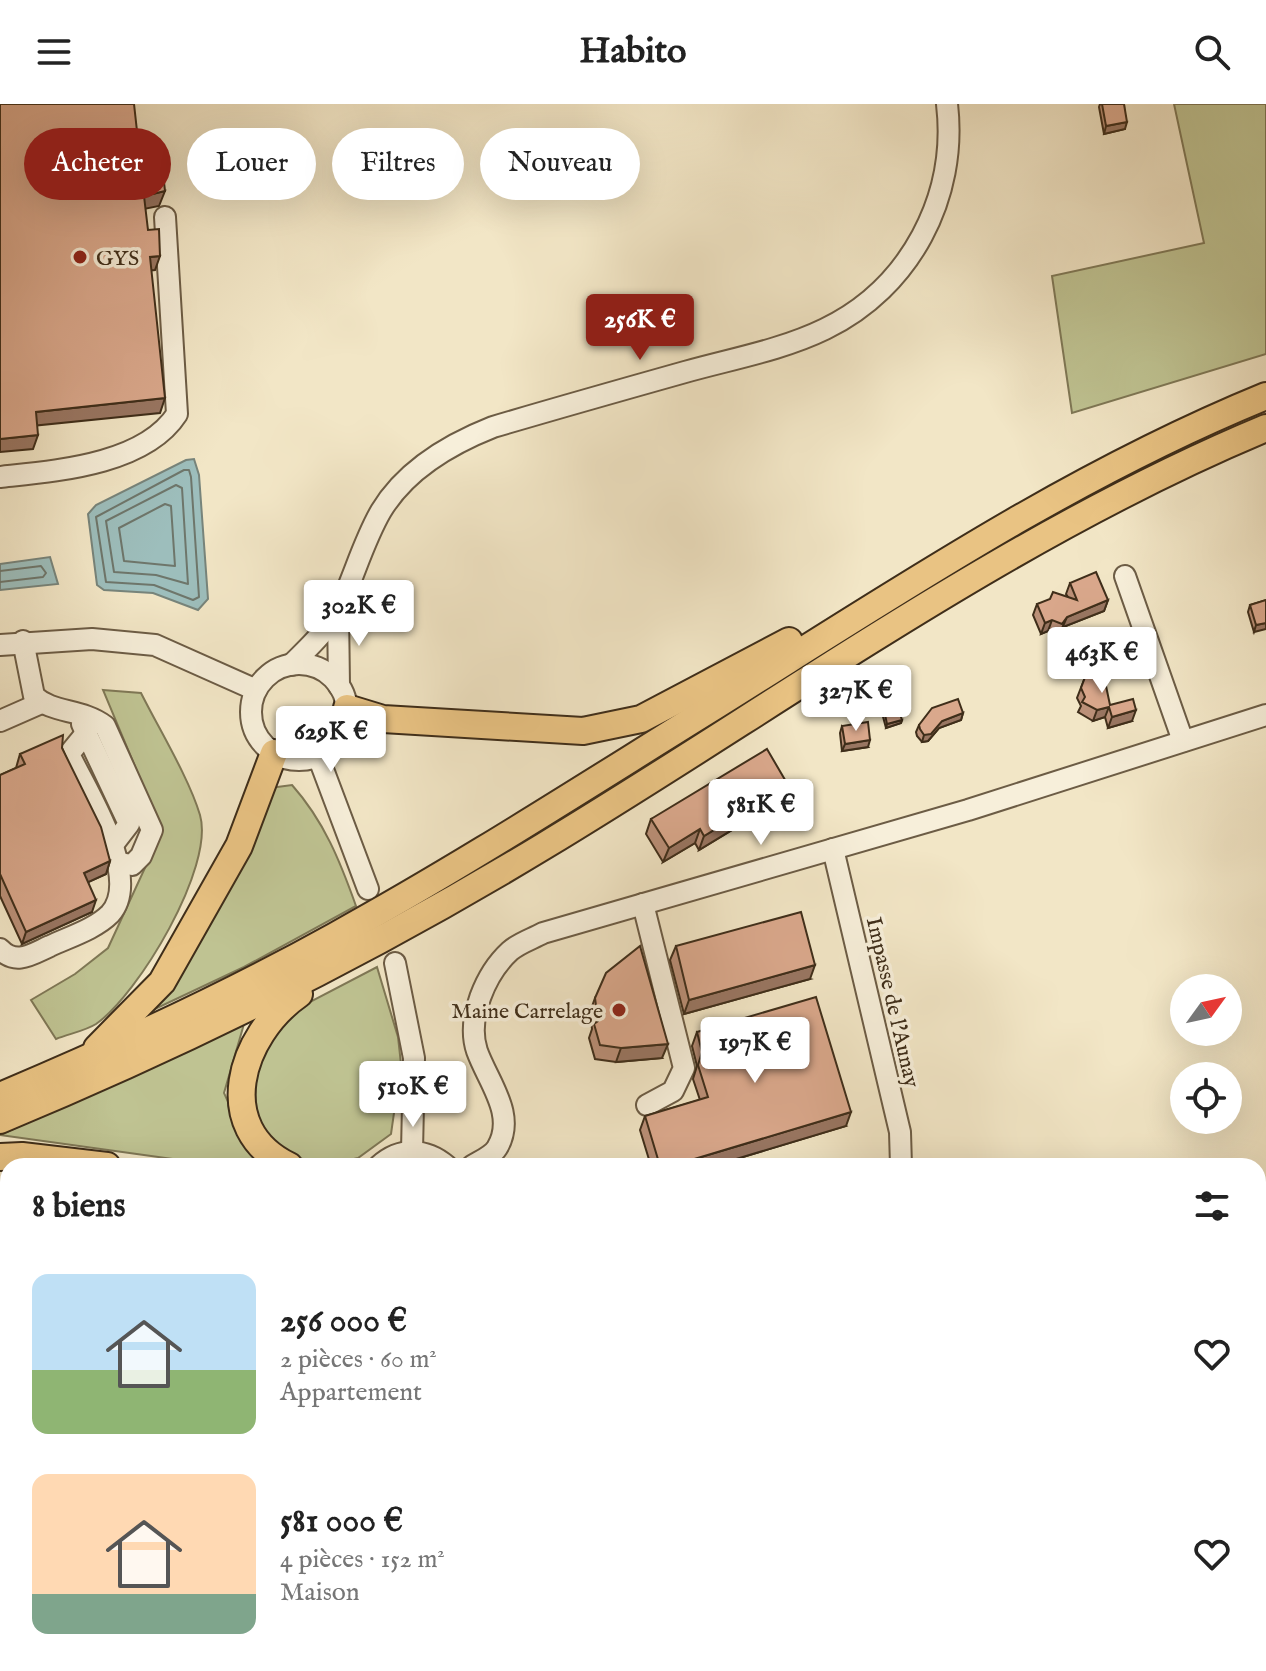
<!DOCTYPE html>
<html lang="fr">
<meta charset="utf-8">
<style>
:root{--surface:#fff;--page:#f6f6f6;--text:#222;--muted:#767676;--accent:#8f2418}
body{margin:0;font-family:"IM FELL English",serif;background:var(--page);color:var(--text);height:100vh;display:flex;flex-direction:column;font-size:30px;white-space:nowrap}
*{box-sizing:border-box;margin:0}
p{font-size:26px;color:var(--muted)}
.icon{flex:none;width:44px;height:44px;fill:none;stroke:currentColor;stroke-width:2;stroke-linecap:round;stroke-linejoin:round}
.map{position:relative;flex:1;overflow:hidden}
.panel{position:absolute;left:0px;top:1054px;width:1266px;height:514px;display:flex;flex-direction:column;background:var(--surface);border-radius:24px 24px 0 0;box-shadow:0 8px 32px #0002}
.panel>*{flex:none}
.guide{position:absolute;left:24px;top:24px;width:800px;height:72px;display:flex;gap:16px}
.needle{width:52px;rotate:57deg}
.tools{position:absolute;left:1170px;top:870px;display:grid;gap:16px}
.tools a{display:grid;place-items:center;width:72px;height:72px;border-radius:50%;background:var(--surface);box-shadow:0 8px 32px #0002;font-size:40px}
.price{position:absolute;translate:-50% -68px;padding:0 18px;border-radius:8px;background:#fff;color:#222;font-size:26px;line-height:52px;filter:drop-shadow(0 2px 4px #0008)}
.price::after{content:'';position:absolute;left:50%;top:48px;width:24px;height:18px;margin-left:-12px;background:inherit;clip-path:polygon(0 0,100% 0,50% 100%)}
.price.on{background:var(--accent);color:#fff}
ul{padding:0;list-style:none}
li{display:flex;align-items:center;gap:24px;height:200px;padding:0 32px}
li span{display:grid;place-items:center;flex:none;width:224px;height:160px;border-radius:16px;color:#555}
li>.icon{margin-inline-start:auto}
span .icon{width:96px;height:96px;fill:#fffc;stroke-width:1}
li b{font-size:34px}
h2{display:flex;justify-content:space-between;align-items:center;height:96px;padding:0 32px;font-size:34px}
.pill{padding:0 28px;border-radius:36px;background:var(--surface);box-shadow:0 8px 32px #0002;font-size:28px;line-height:72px}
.pill.on{background:var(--accent);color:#fff}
header{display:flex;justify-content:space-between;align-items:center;height:104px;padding:0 32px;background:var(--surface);font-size:36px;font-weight:700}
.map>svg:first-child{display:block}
</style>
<header><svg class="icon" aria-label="menu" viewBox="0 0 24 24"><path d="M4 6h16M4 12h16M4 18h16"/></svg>Habito<svg class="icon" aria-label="search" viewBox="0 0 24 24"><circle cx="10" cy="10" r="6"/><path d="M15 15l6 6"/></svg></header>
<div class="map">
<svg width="1266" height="1567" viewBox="0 0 1266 1567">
<rect width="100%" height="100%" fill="#f2e6c6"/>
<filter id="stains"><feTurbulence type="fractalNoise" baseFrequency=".0025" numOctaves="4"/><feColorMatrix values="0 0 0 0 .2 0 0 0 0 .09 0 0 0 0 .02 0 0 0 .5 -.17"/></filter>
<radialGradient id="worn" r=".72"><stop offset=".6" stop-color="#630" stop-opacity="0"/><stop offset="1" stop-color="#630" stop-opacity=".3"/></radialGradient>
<g fill="#bfc392" stroke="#7f7856" stroke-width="2">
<path d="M 1174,0 L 1266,0 L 1266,250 L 1072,309 L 1052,172 L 1204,139 Z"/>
<path d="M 103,586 L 141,589 C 159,625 189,674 200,711 C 215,763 138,891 96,920 C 85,927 68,930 56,935 L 31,896 L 75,870 L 108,844 L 162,727 Z"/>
<path d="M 292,681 C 324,717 340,757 356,802 L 244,863 L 138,913 L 270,684 Z"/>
<path d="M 377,863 L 398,933 L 401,960 L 391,1030 L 358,1054 L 325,1062 L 296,1053 L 271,1040 L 255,1005 L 256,966 L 267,930 L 304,901 Z"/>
<path d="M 244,920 L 224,989 L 238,1020 L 270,1062 L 223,1062 L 0,1031 Z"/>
<path d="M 614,1560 L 784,1560 L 793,1567 L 618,1567 Z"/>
</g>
<g fill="#9dbebc" stroke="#77847b" stroke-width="2">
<path d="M 194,355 L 199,371 L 208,495 L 198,506 L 153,489 L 104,486 L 97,481 L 88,410 L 96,401 L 186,356 Z"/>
<path d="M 50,453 L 58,480 L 0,486 L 0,460 Z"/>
</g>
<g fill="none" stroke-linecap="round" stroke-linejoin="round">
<g stroke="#6e766b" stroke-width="2">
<path d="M 184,366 L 189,366 L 191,373 L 199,493 L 193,496 L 154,481 L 106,478 L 96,413 Z"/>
<path d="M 176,381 L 182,384 L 188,480 L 156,471 L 114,468 L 106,417 Z"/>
<path d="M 165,400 L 171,402 L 175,462 L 124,457 L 119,424 Z"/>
<path d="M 0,467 L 41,462 L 46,469 L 43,473 L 0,478"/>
</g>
<defs>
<g id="minor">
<path d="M 0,373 C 55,367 144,361 177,310 L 165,113"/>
<path d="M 1125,472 L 1183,637"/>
<path d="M 338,506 L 339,582"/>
<path d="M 23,537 L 34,592 C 53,610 81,604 105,622 L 152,726 L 141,752 L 132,761 L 120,759"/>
<path d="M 0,541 L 92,535 L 155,541 L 256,586"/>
<circle cx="299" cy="608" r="48"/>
<path d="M 291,561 C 308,544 328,526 339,504 C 354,473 363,438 381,407 C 405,367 450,340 493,323 C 557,304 621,286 685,268 C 731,255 782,246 825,225 C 910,184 958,93 947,0"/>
<path d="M 0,617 L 41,599"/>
<path d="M 82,620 L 129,720 L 112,742"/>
<path d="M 318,652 L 368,785"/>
<path d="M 833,745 L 900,1028 L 901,1062"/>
<path d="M 643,800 L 684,964 L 673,987 L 647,1001"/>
<path d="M 0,845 C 16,862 32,850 50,842 C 69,833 95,825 110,810 C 143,774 87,688 69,650 L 87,628"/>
<path d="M 395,859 L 414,954 L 412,1047"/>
<path d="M 379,1062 C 400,1043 426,1044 447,1062"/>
<path d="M 472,1062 C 480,1057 492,1052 497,1044 C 517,1011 488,978 477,947 C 466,914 486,869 510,847 C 519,839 532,835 543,829 L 968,706 L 1266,611"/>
<path d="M 0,1282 L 8,1279"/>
<path d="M 0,1535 L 8,1547"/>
<path d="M 18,1560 L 23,1567"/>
<path d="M 446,1560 L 453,1567"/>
<path d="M 829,1560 L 840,1567"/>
</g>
<g id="major">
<path d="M 347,604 L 383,615 L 583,627 L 641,615 L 789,537"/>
<path d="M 97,944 L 162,878 L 239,742 L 274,649"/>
<path d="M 0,992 C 114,944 227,892 335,832 C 464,761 589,680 715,602 C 894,490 1070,372 1266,292"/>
<path d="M 0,1016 C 188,938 369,848 544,742 C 781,599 1009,431 1266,324"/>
<path d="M 0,1053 L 22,1052 L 107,1062"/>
<path d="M 289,1062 C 211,1024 240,931 299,890"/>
</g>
</defs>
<use href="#minor" stroke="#6c5c45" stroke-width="24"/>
<use href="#major" stroke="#3f2e1a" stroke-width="30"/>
<use href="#minor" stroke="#f7efda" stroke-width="20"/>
<use href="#major" stroke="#e9c383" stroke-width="26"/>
</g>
<g fill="#bb9078" stroke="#3f2e1a" stroke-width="2">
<path d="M 1100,0 L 1124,0 L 1125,25 L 1104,30 L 1099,3 Z"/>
<path d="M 1070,479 L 1108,496 L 1104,507 L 1063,523 L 1059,531 L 1048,527 L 1041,530 L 1033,511 L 1037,500 L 1068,493 L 1066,490 Z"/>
<path d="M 1266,496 L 1254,528 L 1248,508 L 1250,501 Z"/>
<path d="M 1087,568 L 1110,601 L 1132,617 L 1108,624 L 1105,613 L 1093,617 L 1078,608 L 1081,602 L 1077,594 Z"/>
<path d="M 884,606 L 902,616 L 901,619 L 886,624 L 882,609 Z"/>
<path d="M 963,609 L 961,616 L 939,624 L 928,637 L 922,638 L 917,632 L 916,628 L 919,621 Z"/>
<path d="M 842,622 L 868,643 L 842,647 L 840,629 Z"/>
<path d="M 62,644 L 110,757 L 106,770 L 88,778 L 92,808 L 22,840 L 0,792 L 0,671 L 16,664 L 20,650 Z"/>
<path d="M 783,695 L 699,746 L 695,739 L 663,758 L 646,730 L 651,715 Z"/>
<path d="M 676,842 L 810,875 L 684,910 L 670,856 Z"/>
<path d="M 595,894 L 662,954 L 616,958 L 595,955 L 589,934 L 592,925 L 590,908 Z"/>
<path d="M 697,928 L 846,1022 L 713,1062 L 651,1062 L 640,1026 L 645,1012 L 700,996 L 693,975 L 697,962 L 692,942 Z"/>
<path d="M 8,1479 L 8,1526 L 0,1515 L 0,1484 Z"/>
</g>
<g fill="#997662" stroke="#3f2e1a" stroke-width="2">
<path d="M 1127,18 L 1125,25 L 1104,30 L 1106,22 Z"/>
<path d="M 165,87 L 159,102 L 139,106 L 144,92 Z"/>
<path d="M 160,152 L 155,166 L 145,167 L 150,153 Z"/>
<path d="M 165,294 L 160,309 L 31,322 L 36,308 Z"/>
<path d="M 38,331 L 33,345 L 0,348 L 0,335 Z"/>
<path d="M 1108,496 L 1104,507 L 1063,523 L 1059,531 L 1067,513 Z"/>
<path d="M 1052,516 L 1048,527 L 1041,530 L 1045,519 Z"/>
<path d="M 1266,519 L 1266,525 L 1254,528 L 1256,521 Z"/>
<path d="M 1109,603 L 1105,613 L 1093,617 L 1097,606 Z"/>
<path d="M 1136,606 L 1132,617 L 1108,624 L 1112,613 Z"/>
<path d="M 963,609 L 961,616 L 939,624 L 928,637 L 922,638 L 924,631 L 942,617 Z"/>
<path d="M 902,616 L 901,619 L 886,624 L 887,620 Z"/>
<path d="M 870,636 L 868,643 L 842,647 L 845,640 Z"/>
<path d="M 788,681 L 783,695 L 699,746 L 704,732 Z"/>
<path d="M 700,725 L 695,739 L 663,758 L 669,744 Z"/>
<path d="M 110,757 L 106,770 L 80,782 L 84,769 Z"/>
<path d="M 96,796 L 92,808 L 22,840 L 26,828 Z"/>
<path d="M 815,861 L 810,875 L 684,910 L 689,896 Z"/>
<path d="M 668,940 L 662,954 L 616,958 L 621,944 Z"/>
<path d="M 851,1008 L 846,1022 L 713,1062 L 671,1062 Z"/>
<path d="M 8,1414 L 8,1428 L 0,1428 L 0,1415 Z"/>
</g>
<g fill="#daa88c" stroke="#3f2e1a" stroke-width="2">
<path d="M 0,0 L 134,0 L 140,54 L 161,51 L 165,87 L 144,92 L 148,126 L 159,125 L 160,152 L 150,153 L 165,294 L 36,308 L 38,331 L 0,335 Z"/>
<path d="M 1102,0 L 1124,0 L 1127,18 L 1106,22 Z"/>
<path d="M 1096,468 L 1108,496 L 1067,513 L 1062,520 L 1052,516 L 1045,519 L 1037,500 L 1050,495 L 1053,488 L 1077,496 L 1070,479 Z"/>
<path d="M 1266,496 L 1266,519 L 1256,521 L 1250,501 Z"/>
<path d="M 1102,563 L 1110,601 L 1133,595 L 1136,606 L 1112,613 L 1109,603 L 1097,606 L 1082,598 L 1085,593 L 1081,584 L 1087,568 Z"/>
<path d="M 958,595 L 963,609 L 942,617 L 931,630 L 924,631 L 920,625 L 919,621 L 932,604 Z"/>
<path d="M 897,601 L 902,616 L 887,620 L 884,606 Z"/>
<path d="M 868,618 L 870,636 L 845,640 L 842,622 Z"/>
<path d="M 63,631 L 62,644 L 101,723 L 110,757 L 84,769 L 96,796 L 26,828 L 0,770 L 0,671 L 25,660 L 20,650 Z"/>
<path d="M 767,645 L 788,681 L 704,732 L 700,725 L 669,744 L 651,715 Z"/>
<path d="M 801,808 L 815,861 L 689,896 L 676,842 Z"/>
<path d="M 640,842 L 668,940 L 621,944 L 600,941 L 594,920 L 598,917 L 595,894 L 606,869 Z"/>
<path d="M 816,893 L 851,1008 L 671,1062 L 660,1062 L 645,1012 L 708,993 L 698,961 L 702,948 L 697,928 Z"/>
<path d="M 0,1355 L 8,1358 L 8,1414 L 0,1415 Z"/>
<path d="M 8,1479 L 8,1510 L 0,1499 L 0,1484 Z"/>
<path d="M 132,1560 L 234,1560 L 242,1567 L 126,1567 Z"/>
</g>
<g fill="#8f2418" stroke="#f7efda" stroke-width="3">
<circle cx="80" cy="153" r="8"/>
<circle cx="619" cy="906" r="8"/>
</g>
<g text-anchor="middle" stroke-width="7" stroke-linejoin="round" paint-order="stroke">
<g font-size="22" fill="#3f2e1a" stroke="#f7efda" text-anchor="start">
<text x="96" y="161">GYS</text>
<text x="603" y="914" text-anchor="end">Maine Carrelage</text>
</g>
<g font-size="22" fill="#3f2e1a" stroke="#f7efda">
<text transform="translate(894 898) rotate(77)" y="8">Impasse de l'Aunay</text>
</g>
</g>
<rect width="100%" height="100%" filter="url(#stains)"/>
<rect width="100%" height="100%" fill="url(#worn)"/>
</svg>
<div class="tools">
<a><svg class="needle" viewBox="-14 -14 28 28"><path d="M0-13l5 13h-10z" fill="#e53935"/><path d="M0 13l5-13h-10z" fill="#767676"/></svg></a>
<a><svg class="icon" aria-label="locate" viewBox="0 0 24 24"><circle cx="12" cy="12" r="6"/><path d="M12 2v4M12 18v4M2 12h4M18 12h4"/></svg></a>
</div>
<b class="price on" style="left:640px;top:258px">256K €</b>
<b class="price" style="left:359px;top:544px">302K €</b>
<b class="price" style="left:1102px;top:591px">463K €</b>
<b class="price" style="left:856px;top:629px">327K €</b>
<b class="price" style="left:331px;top:670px">629K €</b>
<b class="price" style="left:761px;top:743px">581K €</b>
<b class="price" style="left:755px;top:981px">197K €</b>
<b class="price" style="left:413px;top:1025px">510K €</b>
<div class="guide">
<a class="pill on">Acheter</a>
<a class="pill">Louer</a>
<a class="pill">Filtres</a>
<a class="pill">Nouveau</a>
</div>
<section class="panel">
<h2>8 biens<svg class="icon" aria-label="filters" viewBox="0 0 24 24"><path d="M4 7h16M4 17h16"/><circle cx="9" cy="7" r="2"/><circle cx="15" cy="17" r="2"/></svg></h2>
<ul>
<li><span style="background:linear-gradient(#bfe0f5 60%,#8fb573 0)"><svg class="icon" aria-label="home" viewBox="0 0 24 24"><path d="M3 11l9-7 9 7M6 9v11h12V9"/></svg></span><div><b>256 000 €</b><p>2 pièces · 60 m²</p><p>Appartement</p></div><svg class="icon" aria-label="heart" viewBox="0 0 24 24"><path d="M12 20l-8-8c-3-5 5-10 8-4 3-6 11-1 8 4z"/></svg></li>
<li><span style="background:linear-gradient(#ffd9b3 75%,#7fa58c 0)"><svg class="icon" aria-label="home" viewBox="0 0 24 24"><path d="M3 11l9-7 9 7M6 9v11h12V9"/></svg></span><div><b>581 000 €</b><p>4 pièces · 152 m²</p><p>Maison</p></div><svg class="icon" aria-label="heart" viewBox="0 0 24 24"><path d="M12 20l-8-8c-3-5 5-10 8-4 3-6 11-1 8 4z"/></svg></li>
</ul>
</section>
</div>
